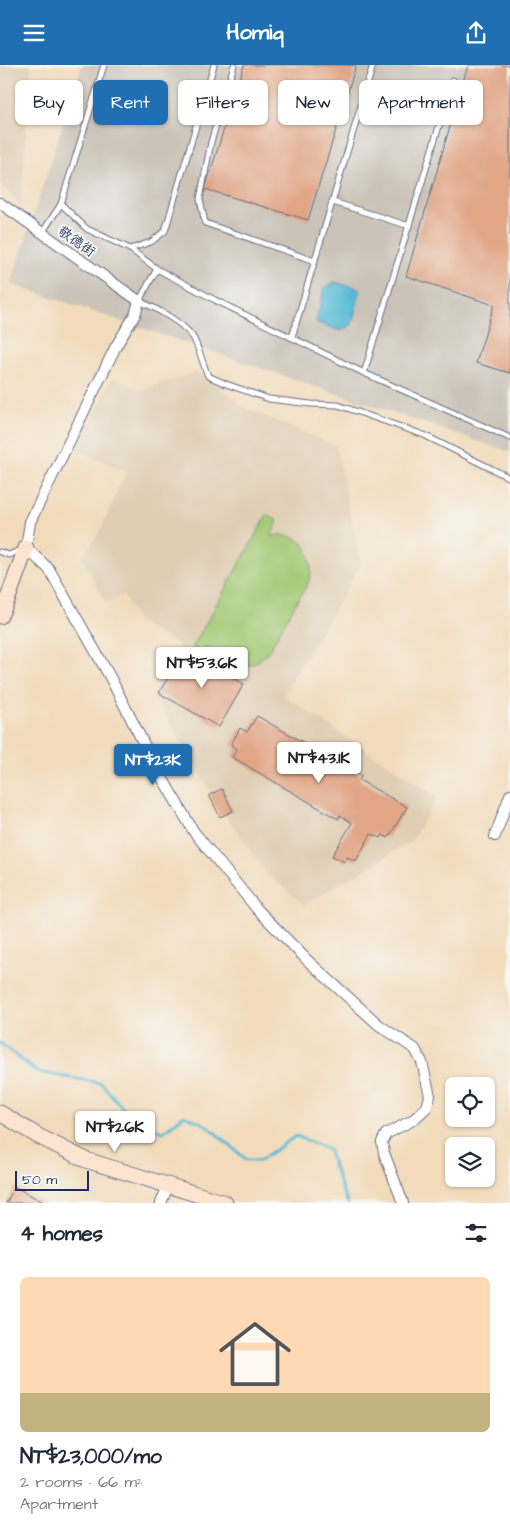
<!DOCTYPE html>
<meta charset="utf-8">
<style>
:root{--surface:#fff;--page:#f2f2f3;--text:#1f2937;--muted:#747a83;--accent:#1f6fb2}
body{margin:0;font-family:"Architects Daughter","LXGW WenKai TC",sans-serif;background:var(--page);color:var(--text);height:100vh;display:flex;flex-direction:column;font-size:19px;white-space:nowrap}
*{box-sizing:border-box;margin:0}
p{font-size:16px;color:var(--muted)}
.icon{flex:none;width:28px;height:28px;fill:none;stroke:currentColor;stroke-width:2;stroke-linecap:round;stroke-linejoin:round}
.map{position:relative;height:1138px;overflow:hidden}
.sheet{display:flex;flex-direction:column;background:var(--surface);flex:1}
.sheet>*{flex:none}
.top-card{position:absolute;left:15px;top:15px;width:480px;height:45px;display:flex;gap:10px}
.tools{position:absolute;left:445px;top:1012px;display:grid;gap:10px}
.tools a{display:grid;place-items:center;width:50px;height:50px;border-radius:8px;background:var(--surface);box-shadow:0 1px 4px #0004;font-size:25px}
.scale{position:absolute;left:15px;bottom:12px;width:74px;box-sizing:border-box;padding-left:5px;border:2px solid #1b2f5e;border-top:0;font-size:14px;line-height:18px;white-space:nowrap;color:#1b2f5e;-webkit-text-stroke:4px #f6f6f2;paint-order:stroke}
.price{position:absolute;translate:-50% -42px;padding:0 11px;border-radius:5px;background:#fff;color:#222;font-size:16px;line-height:32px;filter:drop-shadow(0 1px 2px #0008)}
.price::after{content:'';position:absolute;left:50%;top:30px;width:15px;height:11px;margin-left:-8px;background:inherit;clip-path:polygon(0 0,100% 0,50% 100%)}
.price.current{background:var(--accent);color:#fff}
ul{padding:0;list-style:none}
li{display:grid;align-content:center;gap:10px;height:265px;padding:0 20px}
li span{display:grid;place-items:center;height:155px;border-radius:8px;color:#555}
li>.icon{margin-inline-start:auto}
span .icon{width:90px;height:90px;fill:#fffc;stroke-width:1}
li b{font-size:21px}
h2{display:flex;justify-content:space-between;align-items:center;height:60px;padding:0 20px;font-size:21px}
.tag{padding:0 18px;border-radius:8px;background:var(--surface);box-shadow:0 1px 4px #0004;font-size:18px;line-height:45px}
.tag.current{background:var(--accent);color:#fff}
header{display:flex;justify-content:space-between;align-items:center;height:65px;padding:0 20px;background:var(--accent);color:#fff;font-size:22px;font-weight:700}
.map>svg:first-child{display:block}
</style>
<header><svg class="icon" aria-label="menu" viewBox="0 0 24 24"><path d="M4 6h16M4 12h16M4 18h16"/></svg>Homiq<svg class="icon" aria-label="share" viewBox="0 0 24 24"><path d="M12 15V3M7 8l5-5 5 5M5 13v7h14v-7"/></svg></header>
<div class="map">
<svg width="510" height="1138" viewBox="0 0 510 1138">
<rect width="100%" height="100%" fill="#f6f6f2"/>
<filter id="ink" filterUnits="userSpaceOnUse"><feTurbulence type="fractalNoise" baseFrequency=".02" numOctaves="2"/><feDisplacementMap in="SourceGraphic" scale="10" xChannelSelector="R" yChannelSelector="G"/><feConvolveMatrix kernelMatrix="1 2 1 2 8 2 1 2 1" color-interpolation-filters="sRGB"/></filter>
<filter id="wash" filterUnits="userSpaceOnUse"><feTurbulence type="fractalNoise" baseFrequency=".0096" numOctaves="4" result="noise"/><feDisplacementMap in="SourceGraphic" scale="20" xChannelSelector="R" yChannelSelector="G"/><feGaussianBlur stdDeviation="1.12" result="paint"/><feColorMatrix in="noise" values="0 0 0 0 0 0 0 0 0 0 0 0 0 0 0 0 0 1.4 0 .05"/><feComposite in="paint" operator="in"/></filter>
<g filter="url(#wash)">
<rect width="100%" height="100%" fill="#f2dbbb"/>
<g fill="#dfceb4">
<path d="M 0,0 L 31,0 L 21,140 L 0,120 Z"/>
<path d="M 197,307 L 248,344 L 336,381 L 361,499 L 283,630 L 437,732 L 411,777 L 304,840 L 267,809 L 227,752 L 200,709 L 153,628 L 179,580 L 137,556 L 123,530 L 105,538 L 82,492 L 99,468 L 126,407 L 76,384 L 113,313 L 142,325 Z"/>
</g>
<path fill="#cbc3b8" d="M 82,0 L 510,0 L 510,387 L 11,219 Z"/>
<path fill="#a3c974" stroke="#5f7c69" d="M 267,450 L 278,456 L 271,471 C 283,469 294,470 303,479 C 311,489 313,504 309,516 C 306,523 301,530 297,536 C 288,552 279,568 270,584 C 266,589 262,594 255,598 C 239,606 214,598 207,581 L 203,589 L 192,583 Z"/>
<path fill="#57bad5" stroke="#39749a" d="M 334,217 L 361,224 L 352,259 L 341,266 L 316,257 L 324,224 Z"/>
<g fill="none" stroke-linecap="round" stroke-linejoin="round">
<path stroke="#57bad5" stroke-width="3" d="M 0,978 L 37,1007 L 101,1018 L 132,1054 L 163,1067 L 184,1050 L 206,1060 L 247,1095 L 260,1095 L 296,1071 L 328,1084 L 342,1125 L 348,1138"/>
</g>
<g id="blocks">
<g fill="#e1a686">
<path d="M 244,0 L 356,0 L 308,155 L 205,124 Z"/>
<path d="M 468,0 L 510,0 L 510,308 L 476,298 L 494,240 L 406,211 Z"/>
<path d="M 184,585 L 244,619 L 219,662 L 159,628 Z"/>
<path d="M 257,651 L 362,711 L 359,715 L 407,742 L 388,773 L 383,770 L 381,773 L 371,769 L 356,796 L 347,792 L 345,797 L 332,791 L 352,758 L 340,750 L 338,754 L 232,692 L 237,684 L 231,680 L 240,663 L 247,667 Z"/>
<path d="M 222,724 L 233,746 L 220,752 L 209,730 Z"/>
<path d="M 15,1122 L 45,1138 L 6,1138 Z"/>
</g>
</g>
</g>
<g filter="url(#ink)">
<use href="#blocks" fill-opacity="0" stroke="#666b7f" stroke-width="1"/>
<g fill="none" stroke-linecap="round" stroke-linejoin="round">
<defs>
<g id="lane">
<path d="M 234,0 L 211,77 L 200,134 L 205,158 L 315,196"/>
<path d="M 333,137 L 409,161"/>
<path d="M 61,139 L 87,164 L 130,184 L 151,177 L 165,166 L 214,0"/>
<path d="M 42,168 L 61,139 L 104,0"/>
<path d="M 130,184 L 157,204"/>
<path d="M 292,272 L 373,0"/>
<path d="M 364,308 L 453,15"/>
<path d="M 510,373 L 364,308 L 215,235 L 157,204 L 139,236 C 154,242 182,257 192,271 C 198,279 203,300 208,311 L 226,319 L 269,334 L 311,339 L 338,340 L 361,348 L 424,370 L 510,413"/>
<path d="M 0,487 L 9,490 L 23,484"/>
</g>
<g id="street">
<path d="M 0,138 L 139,236 L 135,250 L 116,281 L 30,457 L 26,483 L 49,504 L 110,612 L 154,699 L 194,767 L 257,844 L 308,896 L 379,960 L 415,984 L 422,997 L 430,1031 L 427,1042 L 413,1055 L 386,1069 L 382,1077 L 384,1088 L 403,1138"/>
<path d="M 495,771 L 510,730"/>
<path d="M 161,1138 L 168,1121"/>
</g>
<g id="secondary">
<path d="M 0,551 L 8,533 L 26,483"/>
<path d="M 0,1048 L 38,1071 L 86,1095 L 225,1138"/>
</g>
</defs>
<use href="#lane" stroke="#666b7f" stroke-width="7"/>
<use href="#street" stroke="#666b7f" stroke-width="12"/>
<use href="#secondary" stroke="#666b7f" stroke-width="17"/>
<use href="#lane" stroke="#fff" stroke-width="5"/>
<use href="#street" stroke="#fff" stroke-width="10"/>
<use href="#secondary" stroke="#fde4d1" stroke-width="15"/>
</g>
</g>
<g text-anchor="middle" stroke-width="4" stroke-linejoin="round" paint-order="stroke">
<g font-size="14" fill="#1b2f5e" stroke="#f6f6f2">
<text transform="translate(77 176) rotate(35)" y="5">敬德街</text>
</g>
</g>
</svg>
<div class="tools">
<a><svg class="icon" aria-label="locate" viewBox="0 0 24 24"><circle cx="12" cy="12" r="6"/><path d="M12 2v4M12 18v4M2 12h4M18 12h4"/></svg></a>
<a><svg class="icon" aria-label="layers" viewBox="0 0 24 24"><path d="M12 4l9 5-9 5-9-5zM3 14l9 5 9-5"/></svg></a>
</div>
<div class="scale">50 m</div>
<b class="price" style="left:202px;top:624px">NT$53.6K</b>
<b class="price" style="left:319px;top:719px">NT$43.1K</b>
<b class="price current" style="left:153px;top:721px">NT$23K</b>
<b class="price" style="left:115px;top:1088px">NT$26K</b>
<div class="top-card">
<a class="tag">Buy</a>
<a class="tag current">Rent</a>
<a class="tag">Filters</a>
<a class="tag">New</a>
<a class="tag">Apartment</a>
</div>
</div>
<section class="sheet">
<h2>4 homes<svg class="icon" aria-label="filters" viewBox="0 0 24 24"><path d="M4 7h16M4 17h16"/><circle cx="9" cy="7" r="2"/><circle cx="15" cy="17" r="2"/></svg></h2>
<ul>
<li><span style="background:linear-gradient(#ffd9b3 75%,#c2b280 0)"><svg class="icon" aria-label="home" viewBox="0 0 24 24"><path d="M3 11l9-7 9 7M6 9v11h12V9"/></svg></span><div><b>NT$23,000/mo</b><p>2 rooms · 66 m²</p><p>Apartment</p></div></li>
</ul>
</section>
